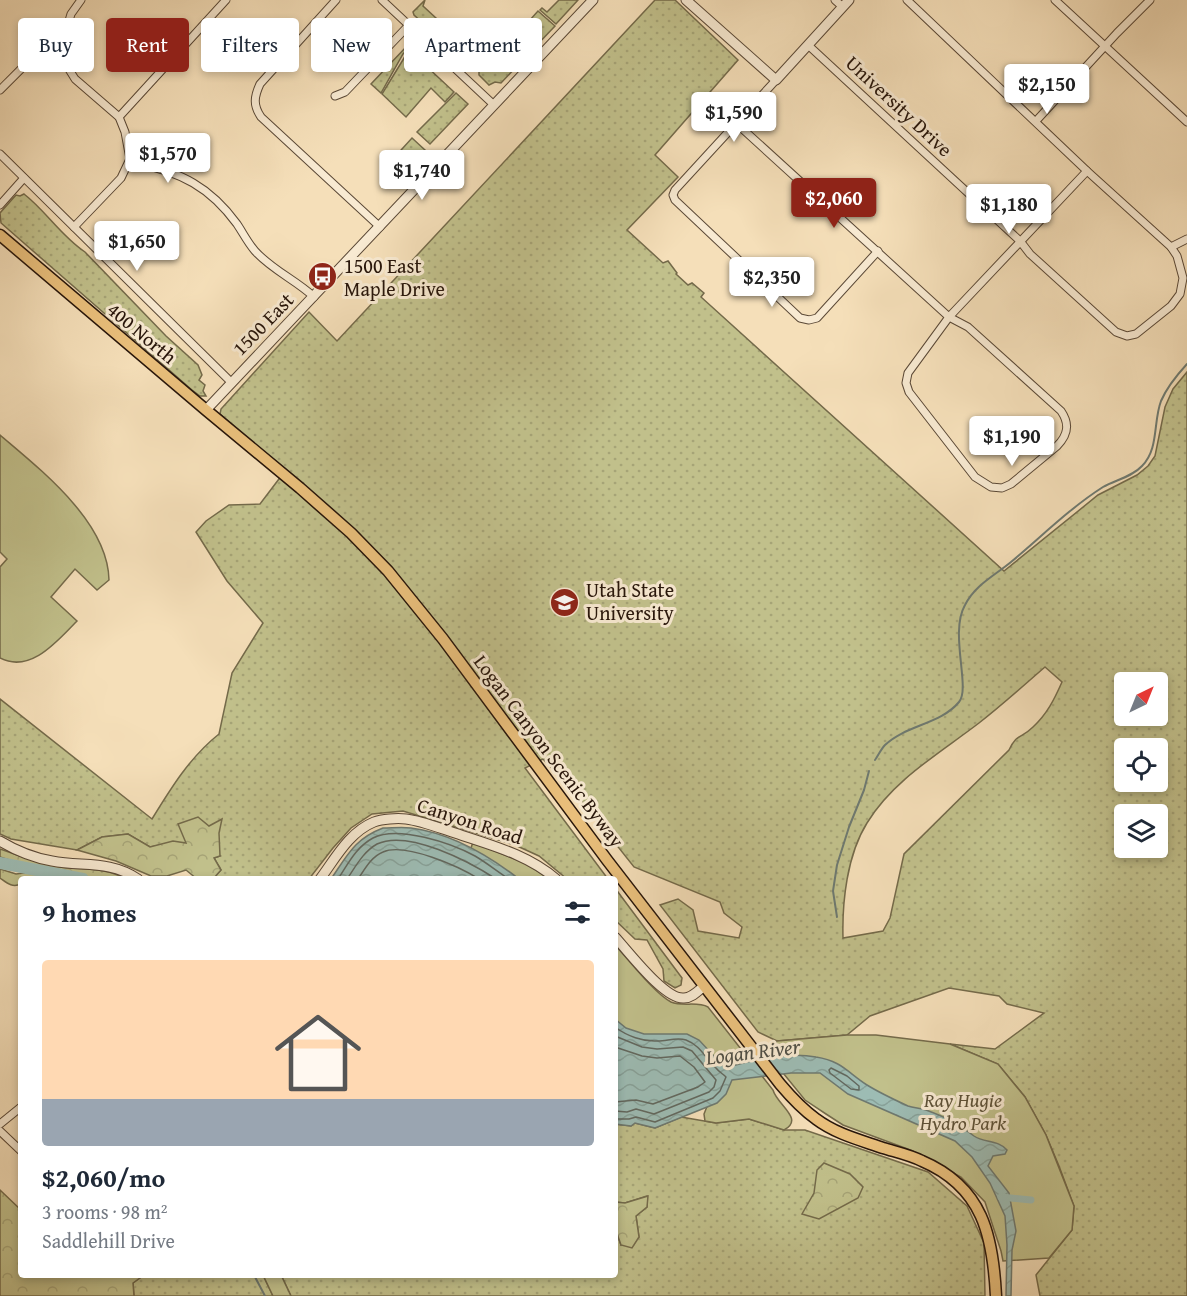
<!DOCTYPE html>
<meta charset="utf-8">
<style>
:root{--surface:#fff;--page:#f6f6f7;--text:#1f2937;--muted:#747a83;--line:#e0e1e3;--accent:#8f2418}
body{margin:0;font-family:"Gentium Book Plus",serif;background:var(--page);color:var(--text);height:100vh;display:flex;flex-direction:column;font-size:22px;white-space:nowrap}
*{box-sizing:border-box;margin:0}
p{font-size:20px;color:var(--muted)}
.icon{flex:none;width:33px;height:33px;fill:none;stroke:currentColor;stroke-width:2;stroke-linecap:round;stroke-linejoin:round}
.map{position:relative;flex:1;overflow:hidden}
.drawer{position:absolute;left:18px;top:876px;width:600px;height:402px;display:flex;flex-direction:column;background:var(--surface);border-radius:6px;box-shadow:0 3px 9px #0003}
.drawer>*{flex:none}
.guide{position:absolute;left:18px;top:18px;width:600px;height:54px;display:flex;gap:12px}
.needle{width:39px;rotate:43deg}
.controls{position:absolute;left:1114px;top:672px;display:grid;gap:12px}
.controls a{display:grid;place-items:center;width:54px;height:54px;border-radius:6px;background:var(--surface);box-shadow:0 3px 9px #0003;font-size:30px}
.price{position:absolute;translate:-50% -51px;padding:0 14px;border-radius:6px;background:#fff;color:#222;font-size:20px;line-height:39px;filter:drop-shadow(0 2px 3px #0008)}
.price::after{content:'';position:absolute;left:50%;top:36px;width:18px;height:14px;margin-left:-9px;background:inherit;clip-path:polygon(0 0,100% 0,50% 100%)}
.price.selected{background:var(--accent);color:#fff}
ul{padding:0;list-style:none}
li{display:grid;align-content:center;gap:12px;height:318px;padding:0 24px}
li+li{border-top:2px solid var(--line)}
li span{display:grid;place-items:center;height:186px;border-radius:6px;color:#555}
li>.icon{margin-inline-start:auto}
span .icon{width:108px;height:108px;fill:#fffc;stroke-width:1}
li b{font-size:26px}
h2{display:flex;justify-content:space-between;align-items:center;height:72px;padding:0 24px;font-size:26px}
.chip{padding:0 21px;border-radius:6px;background:var(--surface);box-shadow:0 3px 9px #0003;font-size:21px;line-height:54px}
.chip.selected{background:var(--accent);color:#fff}
.map>svg:first-child{display:block}
</style>
<div class="map">
<svg width="1187" height="1296" viewBox="0 0 1187 1296">
<defs>
<pattern id="grass-dots" width="8" height="8" patternUnits="userSpaceOnUse" patternTransform="scale(1.5)"><rect width="8" height="8" fill="#c1c08b"/><path d="M2 2h.1M6 6h.1" fill="none" stroke="#a6a477" stroke-width="1.8" stroke-linecap="round"/></pattern>
<pattern id="forest-crowns" width="20" height="18" patternUnits="userSpaceOnUse" patternTransform="scale(1.5)"><rect width="20" height="18" fill="#c1c08b"/><path d="M2 6a3 3 0 1 1 6 0M12 15a3 3 0 1 1 6 0" fill="none" stroke="#a6a477"/></pattern>
<pattern id="water-waves" width="16" height="10" patternUnits="userSpaceOnUse" patternTransform="scale(1.5)"><rect width="16" height="10" fill="#9dbcb4"/><path d="M0 5q4-4 8 0t8 0" fill="none" stroke="#87a199"/></pattern>
</defs>
<rect width="100%" height="100%" fill="#f5dfb9"/>
<filter id="stains"><feTurbulence type="fractalNoise" baseFrequency=".00333" numOctaves="4"/><feColorMatrix values="0 0 0 0 .2 0 0 0 0 .09 0 0 0 0 .02 0 0 0 .5 -.17"/></filter>
<radialGradient id="worn" r=".72"><stop offset=".6" stop-color="#630" stop-opacity="0"/><stop offset="1" stop-color="#630" stop-opacity=".3"/></radialGradient>
<g fill="url(#grass-dots)" stroke="#746a4a" stroke-width="1.5" fill-rule="evenodd">
<path d="M 425,0 L 423,6 L 475,54 L 481,52 L 469,65 L 414,15 L 413,12 Z"/>
<path d="M 559,0 L 578,0 L 556,24 L 540,10 L 542,8 L 547,12 Z"/>
<path d="M 655,0 L 675,0 L 738,60 L 655,155 L 678,177 L 627,230 L 663,263 L 668,261 L 677,273 L 676,274 L 688,285 L 692,283 L 704,293 L 701,297 L 1004,571 L 1098,495 L 1137,475 L 1148,466 L 1155,456 L 1165,407 L 1173,389 L 1187,372 L 1187,1296 L 1040,1296 L 1036,1275 L 1072,1230 L 1074,1206 L 1059,1166 L 1046,1135 L 1025,1097 L 998,1064 L 950,1044 L 995,1049 L 1044,1013 L 1007,1004 L 999,996 L 949,988 L 870,1016 L 847,1035 L 777,1041 L 758,1032 L 660,905 L 678,899 L 693,910 L 698,931 L 739,938 L 742,927 L 724,913 L 720,902 L 634,867 L 573,790 L 543,759 L 525,768 L 608,879 L 567,879 L 539,856 L 515,845 L 403,811 L 372,814 L 351,828 L 333,848 L 309,879 L 213,879 L 221,870 L 214,858 L 220,856 C 189,844 184,839 150,847 L 128,834 L 102,837 L 77,850 L 11,839 L 0,834 L 0,699 L 152,819 C 171,788 190,757 219,734 L 232,673 L 263,623 L 227,581 L 196,532 L 206,521 L 229,505 L 260,504 L 285,471 L 220,414 L 221,409 L 309,312 L 337,341 ZM 1045,667 L 1062,682 C 1054,700 1047,714 1033,727 C 1021,739 1017,733 1009,750 L 904,854 L 890,918 L 883,931 L 843,938 C 842,902 847,855 867,823 C 893,780 940,753 979,723 C 1002,705 1023,686 1045,667 ZM 1125,682 L 1158,682 L 1158,716 L 1125,716 ZM 1125,748 L 1158,748 L 1158,782 L 1125,782 ZM 1125,814 L 1158,814 L 1158,848 L 1125,848 Z"/>
<path d="M 538,11 L 555,26 L 536,46 L 521,30 Z"/>
<path d="M 511,25 L 535,47 L 501,83 L 495,82 L 489,85 L 479,75 L 479,72 L 499,48 L 504,28 Z"/>
<path d="M 406,47 L 408,49 L 403,54 L 381,93 L 371,84 Z"/>
<path d="M 409,50 L 454,92 L 445,102 L 431,88 L 406,117 L 382,94 Z"/>
<path d="M 456,93 L 468,104 L 430,144 L 417,132 Z"/>
<path d="M 412,138 L 425,150 L 405,172 L 392,160 Z"/>
<path d="M 24,194 C 46,211 61,236 85,252 L 166,336 L 198,365 L 202,375 L 199,380 L 205,385 L 203,391 L 206,396 L 200,396 L 192,390 L 1,223 L 0,213 L 16,195 L 20,196 Z"/>
<path d="M 615,888 L 682,978 L 681,985 L 675,988 L 664,981 L 663,969 L 647,940 L 635,939 L 615,920 Z"/>
<path d="M 681,1117 L 716,1123 L 749,1119 L 784,1130 L 805,1130 L 928,1172 L 967,1206 L 984,1243 L 985,1296 L 291,1296 L 281,1275 L 615,1275 L 615,1228 L 621,1245 L 639,1237 L 636,1216 L 647,1207 L 647,1196 L 625,1203 L 615,1202 L 615,1124 L 631,1126 L 635,1123 L 655,1128 Z"/>
<path d="M 144,1275 L 263,1275 L 273,1296 L 134,1296 L 133,1283 Z"/>
</g>
<g fill="url(#forest-crowns)" stroke="#746a4a" stroke-width="1.5">
<path d="M 198,817 L 209,826 L 222,819 L 219,833 L 220,856 L 214,858 L 221,870 L 213,879 L 197,879 L 186,870 L 167,876 L 151,876 L 116,861 L 77,850 L 102,837 L 128,834 L 150,847 L 173,841 L 186,843 L 178,824 Z"/>
<path d="M 0,849 C 19,856 40,863 60,867 C 82,870 106,867 126,879 L 79,879 L 79,875 L 31,867 L 0,857 Z"/>
<path d="M 0,869 L 16,874 L 32,872 L 63,879 L 21,879 L 21,884 C 12,888 7,883 0,878 Z"/>
<path d="M 824,1163 L 850,1174 L 863,1187 L 858,1198 L 819,1219 L 802,1214 L 814,1193 L 817,1170 Z"/>
<path d="M 0,1190 L 21,1210 L 21,1275 L 144,1275 L 133,1283 L 134,1296 L 0,1296 Z"/>
<path d="M 648,1196 L 647,1207 L 636,1216 L 639,1237 L 632,1248 L 621,1245 L 615,1228 L 615,1202 L 625,1203 Z"/>
<path d="M 263,1275 L 281,1275 L 291,1296 L 273,1296 Z"/>
</g>
<g fill="#c1c08b" stroke="#746a4a" stroke-width="1.5">
<path d="M 0,435 C 41,470 108,522 109,580 L 97,590 L 75,569 L 51,597 L 77,621 C 58,640 31,674 0,658 L 0,567 L 7,559 L 0,552 Z"/>
<path d="M 473,842 L 527,864 L 549,879 L 507,879 L 470,851 Z"/>
<path d="M 615,945 C 628,959 655,994 671,1002 C 683,1007 697,1001 708,1007 L 773,1090 C 777,1105 805,1119 784,1130 L 749,1119 L 716,1123 L 705,1121 L 704,1114 L 708,1104 L 647,1044 L 615,1026 Z"/>
<path d="M 847,1035 L 876,1035 L 950,1044 L 998,1064 L 1025,1097 L 1046,1135 L 1074,1206 L 1072,1230 L 1049,1258 L 1003,1261 L 1001,1251 L 985,1202 L 961,1177 L 913,1151 L 843,1125 L 826,1114 L 805,1100 L 766,1052 L 777,1041 Z"/>
</g>
<g fill="url(#water-waves)" stroke="#6e7970" stroke-width="1.5">
<path d="M 383,828 C 392,828 402,827 411,828 C 450,833 488,855 519,879 L 331,879 C 347,856 354,839 383,828 Z"/>
<path d="M 615,1019 L 626,1028 L 644,1034 L 687,1034 L 699,1040 L 725,1068 C 751,1060 788,1052 816,1057 C 842,1061 848,1073 867,1085 C 880,1093 895,1100 908,1106 C 914,1108 920,1108 926,1110 C 945,1117 958,1123 974,1136 C 984,1143 999,1140 1007,1150 L 1005,1154 L 993,1156 L 988,1166 L 1009,1193 L 1016,1231 L 1012,1250 L 1011,1296 L 1006,1296 L 1007,1245 L 1005,1216 L 990,1183 L 972,1157 L 955,1141 L 848,1094 L 820,1073 L 791,1073 L 732,1080 L 726,1094 L 717,1103 L 655,1128 L 635,1123 L 631,1126 L 615,1124 Z"/>
</g>
<g fill="none" stroke-linecap="round" stroke-linejoin="round">
<g stroke="#62685f" stroke-width="1.5">
<path d="M 338,879 C 348,864 356,847 373,838 C 398,825 451,843 475,856 C 487,863 498,872 509,879"/>
<path d="M 347,879 C 356,866 363,852 377,844 C 408,829 470,862 496,879"/>
<path d="M 358,879 C 365,869 371,857 383,852 C 405,842 460,867 479,879"/>
<path d="M 615,1027 C 627,1036 643,1042 658,1041 C 667,1041 677,1037 686,1040 C 700,1045 706,1059 716,1068 C 719,1072 723,1074 726,1077 L 720,1091 L 713,1098 L 655,1122 L 636,1117 L 629,1119 L 615,1119"/>
<path d="M 615,1036 L 642,1047 L 657,1049 L 683,1047 L 692,1051 L 716,1080 L 714,1087 L 709,1092 L 654,1114 L 636,1109 L 627,1112 L 615,1111"/>
<path d="M 615,1047 L 642,1056 L 657,1058 L 680,1056 L 694,1067 L 705,1082 L 698,1087 L 653,1104 L 636,1100 L 615,1102"/>
<path d="M 831,1068 L 847,1076 L 859,1086 L 859,1090 L 851,1089 L 830,1073 L 829,1070 Z"/>
</g>
<g stroke="#6e7970" stroke-width="2">
<path d="M 875,760 C 878,756 881,749 885,745 C 906,725 941,724 959,702 C 971,688 949,633 965,605 C 975,585 994,576 1011,562 C 1041,537 1070,508 1103,487 C 1115,480 1132,477 1142,466 C 1159,449 1153,422 1161,401 C 1167,387 1176,376 1187,364"/>
<path d="M 837,917 L 833,891 L 837,865 L 849,827 L 864,790 L 869,771"/>
<path d="M 254,1275 L 265,1296"/>
</g>
<path stroke="#9dbcb4" stroke-width="7" d="M 1001,1197 L 1031,1200"/>
<path stroke="#9dbcb4" stroke-width="12" d="M 0,863 L 83,879"/>
<defs>
<g id="minor">
<path d="M 336,0 L 260,84 C 254,97 253,105 261,117 L 380,227"/>
<path d="M 382,0 L 494,105"/>
<path d="M 835,0 L 843,7"/>
<path d="M 1055,0 L 1187,122"/>
<path d="M 808,45 L 1020,241 L 1030,254 L 1116,332 L 1127,336 L 1136,334 L 1171,306 L 1180,294 L 1183,278 L 1177,256 L 1171,247 L 1087,171 L 907,0"/>
<path d="M 57,50 L 75,79 L 119,117 L 125,132 L 130,159 L 136,163 C 181,172 210,187 237,224 C 243,233 248,243 255,251 C 272,270 296,280 314,297"/>
<path d="M 776,80 L 675,190 L 673,195 L 675,200 L 800,318 L 809,320 L 817,318 L 878,251"/>
<path d="M 0,90 L 25,65 L 57,50 L 65,34 L 71,14 L 81,0"/>
<path d="M 335,96 L 345,92 L 409,25"/>
<path d="M 119,117 L 226,0"/>
<path d="M 1036,121 L 1117,33 L 1150,0"/>
<path d="M 736,123 L 949,317 L 968,327 L 1061,411 C 1070,424 1068,435 1057,446 L 1011,484 L 1002,488 L 991,487 L 975,477 L 909,392 L 906,383 L 908,373 L 949,317 L 1087,171"/>
<path d="M 0,154 L 232,383"/>
<path d="M 0,205 L 24,178"/>
<path d="M 74,227 L 121,178 L 130,159"/>
<path d="M 1171,247 L 1187,239"/>
<path d="M 0,1124 L 21,1107"/>
<path d="M 0,1131 L 21,1151"/>
</g>
<g id="tertiary">
<path d="M 686,0 L 776,80 L 849,0"/>
<path d="M 206,410 L 593,0"/>
<path d="M 0,841 C 15,850 35,858 52,861 C 83,867 109,860 138,879"/>
<path d="M 320,879 C 335,859 349,832 374,822 C 382,819 397,818 406,819 C 422,821 439,828 455,833 C 490,845 527,854 556,879"/>
<path d="M 615,937 C 629,952 665,1000 684,998 C 692,998 698,991 704,986"/>
</g>
<path id="primary" d="M 0,235 L 206,410 L 300,488 L 351,533 L 388,571 L 443,639 L 607,860 L 780,1084 C 791,1097 802,1109 816,1119 C 836,1134 860,1140 883,1148 C 896,1152 910,1155 922,1161 C 983,1187 993,1236 996,1296"/>
</defs>
<use href="#minor" stroke="#5a4836" stroke-width="9"/>
<use href="#tertiary" stroke="#5a4836" stroke-width="11"/>
<use href="#primary" stroke="#27150a" stroke-width="13"/>
<use href="#minor" stroke="#f8ead2" stroke-width="7"/>
<use href="#tertiary" stroke="#f8ead2" stroke-width="9"/>
<use href="#primary" stroke="#eac07c" stroke-width="10"/>
</g>
<defs>
<symbol id="bus-disc" viewBox="-11 -11 22 22"><circle r="9.5" fill="#8f2418" stroke="#f8ead2"/><path d="M-5-6H5V4H4V6H2V4H-2V6H-4V4H-5ZM-3.5-4V0h7V-4ZM-3.5 1.2v1.5H-2V1.2ZM2 1.2v1.5H3.5V1.2Z" fill="#fff"/></symbol>
<symbol id="university-disc" viewBox="-11 -11 22 22"><circle r="9.5" fill="#8f2418" stroke="#f8ead2"/><path d="M0-5L7-2L0 1L-7-2ZM-4 1L0 2.5L4 1V4Q0 6-4 4Z" fill="#fff"/></symbol>
</defs>
<g fill-rule="evenodd">
<use href="#bus-disc" x="306" y="260" width="33" height="33"/>
<use href="#university-disc" x="548" y="586" width="33" height="33"/>
</g>
<g text-anchor="middle" stroke-width="6" stroke-linejoin="round" paint-order="stroke">
<g font-size="20" fill="#27150a" stroke="#f8ead2">
<text transform="translate(899 106) rotate(43)" y="7">University Drive</text>
<text transform="translate(263 324) rotate(-46)" y="7">1500 East</text>
<text transform="translate(142 333) rotate(40)" y="7">400 North</text>
<text transform="translate(549 751) rotate(53)" y="7">Logan Canyon Scenic Byway</text>
<text transform="translate(470 821) rotate(18)" y="7">Canyon Road</text>
</g>
<g font-size="20" fill="#27150a" stroke="#f8ead2" text-anchor="start">
<text x="344" y="273">1500 East<tspan x="344" dy="23">Maple Drive</tspan></text>
<text x="586" y="597">Utah State<tspan x="586" dy="23">University</tspan></text>
</g>
<g font-size="20" font-style="italic" fill="#5d5137" stroke="#f8ead2">
<text x="963" y="1107">Ray Hugie<tspan x="963" dy="23">Hydro Park</tspan></text>
</g>
<g font-size="21" font-style="italic" fill="#504f46" stroke="#f8ead2">
<text transform="translate(753 1052) rotate(-7)" y="7">Logan River</text>
</g>
</g>
<rect width="100%" height="100%" filter="url(#stains)"/>
<rect width="100%" height="100%" fill="url(#worn)"/>
</svg>
<div class="controls">
<a><svg class="needle" viewBox="-14 -14 28 28"><path d="M0-13l5 13h-10z" fill="#e53935"/><path d="M0 13l5-13h-10z" fill="#747a83"/></svg></a>
<a><svg class="icon" aria-label="locate" viewBox="0 0 24 24"><circle cx="12" cy="12" r="6"/><path d="M12 2v4M12 18v4M2 12h4M18 12h4"/></svg></a>
<a><svg class="icon" aria-label="layers" viewBox="0 0 24 24"><path d="M12 4l9 5-9 5-9-5zM3 14l9 5 9-5"/></svg></a>
</div>
<b class="price" style="left:1047px;top:115px">$2,150</b>
<b class="price" style="left:734px;top:143px">$1,590</b>
<b class="price" style="left:168px;top:184px">$1,570</b>
<b class="price" style="left:422px;top:201px">$1,740</b>
<b class="price selected" style="left:834px;top:229px">$2,060</b>
<b class="price" style="left:1009px;top:235px">$1,180</b>
<b class="price" style="left:137px;top:272px">$1,650</b>
<b class="price" style="left:772px;top:308px">$2,350</b>
<b class="price" style="left:1012px;top:467px">$1,190</b>
<div class="guide">
<a class="chip">Buy</a>
<a class="chip selected">Rent</a>
<a class="chip">Filters</a>
<a class="chip">New</a>
<a class="chip">Apartment</a>
</div>
<section class="drawer">
<h2>9 homes<svg class="icon" aria-label="filters" viewBox="0 0 24 24"><path d="M4 7h16M4 17h16"/><circle cx="9" cy="7" r="2"/><circle cx="15" cy="17" r="2"/></svg></h2>
<ul>
<li><span style="background:linear-gradient(#ffd9b3 75%,#9aa5b1 0)"><svg class="icon" aria-label="home" viewBox="0 0 24 24"><path d="M3 11l9-7 9 7M6 9v11h12V9"/></svg></span><div><b>$2,060/mo</b><p>3 rooms · 98 m²</p><p>Saddlehill Drive</p></div></li>
</ul>
</section>
</div>
